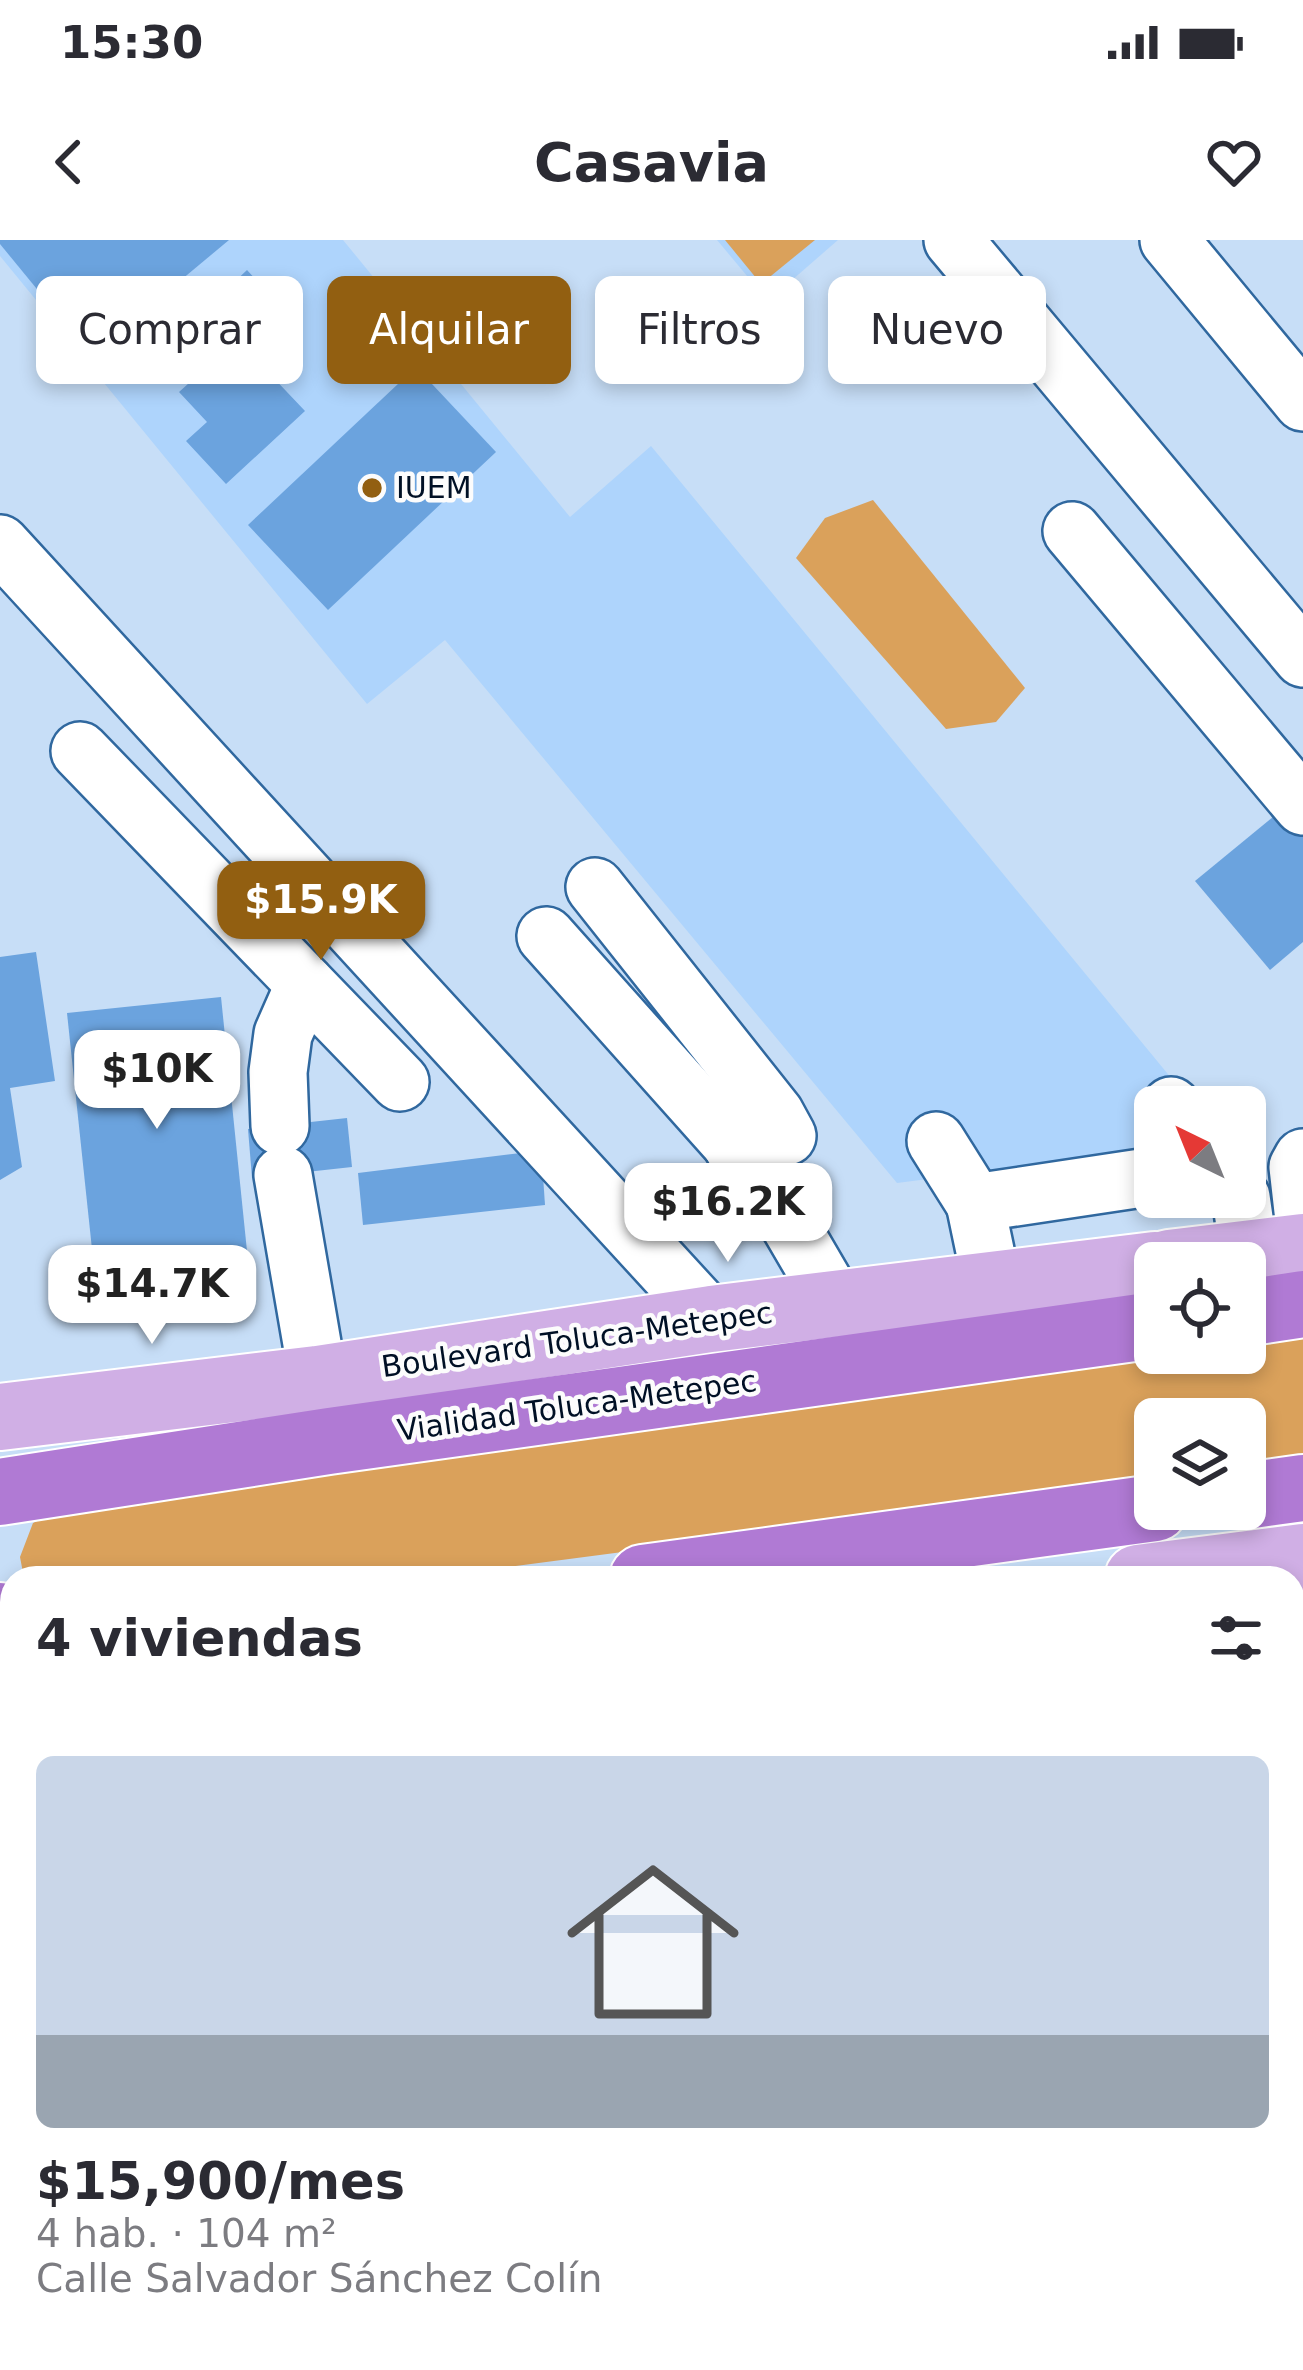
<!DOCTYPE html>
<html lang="es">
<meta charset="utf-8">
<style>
:root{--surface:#fff;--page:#f2f2f3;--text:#2b2b33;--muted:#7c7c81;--line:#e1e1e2;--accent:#925f11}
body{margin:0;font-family:"DejaVu Sans",sans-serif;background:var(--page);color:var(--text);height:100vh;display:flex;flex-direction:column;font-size:45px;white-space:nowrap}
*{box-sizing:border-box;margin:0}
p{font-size:39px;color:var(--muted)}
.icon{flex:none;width:66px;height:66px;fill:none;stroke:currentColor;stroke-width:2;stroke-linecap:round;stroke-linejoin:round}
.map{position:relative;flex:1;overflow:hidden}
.panel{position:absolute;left:0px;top:1326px;width:1305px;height:804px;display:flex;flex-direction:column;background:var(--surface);border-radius:36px 36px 0 0;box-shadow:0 6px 18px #0003}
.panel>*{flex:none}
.banner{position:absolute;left:36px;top:36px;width:1233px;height:108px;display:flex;gap:24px}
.needle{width:78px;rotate:317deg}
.buttons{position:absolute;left:1134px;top:846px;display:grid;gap:24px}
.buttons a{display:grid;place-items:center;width:132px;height:132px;border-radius:18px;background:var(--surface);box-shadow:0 6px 18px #0003;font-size:60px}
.price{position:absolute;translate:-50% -102px;padding:0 27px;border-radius:24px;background:#fff;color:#222;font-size:39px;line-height:78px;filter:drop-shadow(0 3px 6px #0008)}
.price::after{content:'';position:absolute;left:50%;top:72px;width:36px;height:27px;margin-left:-18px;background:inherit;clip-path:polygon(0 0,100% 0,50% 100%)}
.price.current{background:var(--accent);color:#fff}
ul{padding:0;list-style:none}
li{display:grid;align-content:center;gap:24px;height:636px;padding:0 36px}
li+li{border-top:3px solid var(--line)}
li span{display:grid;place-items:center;height:372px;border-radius:18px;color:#555}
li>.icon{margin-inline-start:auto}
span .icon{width:216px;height:216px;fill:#fffc;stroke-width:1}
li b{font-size:51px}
h2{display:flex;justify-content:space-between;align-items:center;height:144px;padding:0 36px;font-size:51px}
.tag{padding:0 42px;border-radius:18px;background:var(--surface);box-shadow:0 6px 18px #0003;font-size:42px;line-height:108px}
.tag.current{background:var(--accent);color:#fff}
.status{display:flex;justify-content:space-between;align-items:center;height:84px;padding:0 60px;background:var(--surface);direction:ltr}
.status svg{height:33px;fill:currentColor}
header{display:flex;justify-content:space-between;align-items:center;height:156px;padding:0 36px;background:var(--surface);font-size:54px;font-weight:700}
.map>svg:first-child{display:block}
</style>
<div class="status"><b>15:30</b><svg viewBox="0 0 49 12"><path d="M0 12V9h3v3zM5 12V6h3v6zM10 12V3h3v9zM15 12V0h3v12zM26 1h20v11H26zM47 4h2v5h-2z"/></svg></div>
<header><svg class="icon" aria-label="back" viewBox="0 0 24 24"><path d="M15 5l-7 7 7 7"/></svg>Casavia<svg class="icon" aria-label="heart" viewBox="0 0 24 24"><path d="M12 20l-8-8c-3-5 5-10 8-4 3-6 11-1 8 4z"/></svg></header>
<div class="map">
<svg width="1303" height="2130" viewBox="0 0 1303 2130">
<rect width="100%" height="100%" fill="#c7def7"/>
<g fill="#aed4fc">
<path d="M 0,0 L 343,0 L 570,277 L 651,206 L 1195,867 L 1155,867 L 1155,910 L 897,943 L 445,400 L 367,464 L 0,16 Z"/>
<path d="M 717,0 L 838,0 L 768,61 Z"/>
<path d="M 1303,1375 L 1303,2130 L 1293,2118 L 1293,1376 Z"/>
</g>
<g fill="#daa15b">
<path d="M 725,0 L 815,0 L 761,44 Z"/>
<path d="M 873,260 L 1025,448 L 996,482 L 946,489 L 796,318 L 825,278 Z"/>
<path d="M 1303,1085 L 1303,1222 L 1245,1230 L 1245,1179 L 1155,1179 L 1155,1242 L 425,1338 L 24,1338 L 20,1317 L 33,1283 L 66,1267 L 1155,1113 L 1245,1113 L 1245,1093 Z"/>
</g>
<g fill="#6ba3de">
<path d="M 0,0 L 229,0 L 91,115 L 0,4 Z"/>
<path d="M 247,30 L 282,68 L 264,85 L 289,112 L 268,132 L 305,171 L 226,244 L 186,201 L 207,182 L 179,152 L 199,134 L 170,103 Z"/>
<path d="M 416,127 L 496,212 L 328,370 L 248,285 Z"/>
<path d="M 1290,563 L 1303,579 L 1303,702 L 1270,730 L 1195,641 Z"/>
<path d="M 36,712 L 55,841 L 10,848 L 22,927 L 0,940 L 0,717 Z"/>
<path d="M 221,757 L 247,1011 L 94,1028 L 67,773 Z"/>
<path d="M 347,878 L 352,927 L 252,938 L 248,889 Z"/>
<path d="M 521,913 L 543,936 L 545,965 L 363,985 L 358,933 Z"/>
<path d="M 1293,1574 L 1303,1581 L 1303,2002 L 1293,1995 Z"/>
</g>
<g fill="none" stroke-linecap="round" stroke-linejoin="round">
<defs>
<g id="minor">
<path d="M 953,0 L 1303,418"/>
<path d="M 1169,0 L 1303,162"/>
<path d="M 1072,291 L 1303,566"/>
<path d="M 0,304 L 711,1079"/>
<path d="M 80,511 L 400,842"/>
<path d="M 595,647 L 775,874 L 787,896 L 733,907"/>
<path d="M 546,696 L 755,930 L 773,956 L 836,1064"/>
<path d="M 1171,866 L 1172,867"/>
<path d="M 280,886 L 278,832 L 283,794 L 305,744"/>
<path d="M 936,901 L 975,963"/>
<path d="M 1303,918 L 1298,927 L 1303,971"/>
<path d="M 283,935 L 325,1179"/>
<path d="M 1241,957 L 1249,1013"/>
<path d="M 992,1044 L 975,963 L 1155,936"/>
<path d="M 1293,1395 L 1303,1393"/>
<path d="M 1293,1515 L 1303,1525"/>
<path d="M 0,1680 L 12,1686"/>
<path d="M 0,1757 L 12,1756"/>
<path d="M 1293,2063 L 1303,2070"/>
<path d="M 642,2118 L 653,2130"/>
<path d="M 1293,2118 L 1303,2125"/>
</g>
<g id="major">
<path d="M 1169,1023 L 1303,1007"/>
<path d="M 0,1177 L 317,1139 L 711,1079 L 1155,1025"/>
<path d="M 1138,1338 L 1303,1317"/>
<path d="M 0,1483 L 12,1482"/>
<path d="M 305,2130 L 318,2118"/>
</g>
<g id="highway">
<path d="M 1245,1073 L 1303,1064"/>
<path d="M 0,1252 L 329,1201 L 1155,1085"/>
<path d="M 1245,1256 L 1303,1248"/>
<path d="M 643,1338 L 1155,1268"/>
<path d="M 0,1376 L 12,1394"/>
</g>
</defs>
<use href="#minor" stroke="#30689f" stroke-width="62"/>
<use href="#major" stroke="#fff" stroke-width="70"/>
<use href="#highway" stroke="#fff" stroke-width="70"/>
<use href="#minor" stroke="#fff" stroke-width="57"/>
<use href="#major" stroke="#d0afe5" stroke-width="66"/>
<use href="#highway" stroke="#b07ad4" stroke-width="66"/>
</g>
<circle fill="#925f11" stroke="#fcfcfc" stroke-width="4.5" cx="372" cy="248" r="12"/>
<g text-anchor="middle" stroke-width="9" stroke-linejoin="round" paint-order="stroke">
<g font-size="30" fill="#001025" stroke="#fcfcfc" text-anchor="start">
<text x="396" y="258">IUEM</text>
</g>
<g font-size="30" fill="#001025" stroke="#fcfcfc">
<text transform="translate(577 1100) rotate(-8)" y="10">Boulevard Toluca-Metepec</text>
<text transform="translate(577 1166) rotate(-8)" y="10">Vialidad Toluca-Metepec</text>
</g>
</g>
</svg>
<div class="buttons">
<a><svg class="needle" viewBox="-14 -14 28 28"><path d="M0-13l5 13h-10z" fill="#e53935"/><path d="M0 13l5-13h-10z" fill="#7c7c81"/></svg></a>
<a><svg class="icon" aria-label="locate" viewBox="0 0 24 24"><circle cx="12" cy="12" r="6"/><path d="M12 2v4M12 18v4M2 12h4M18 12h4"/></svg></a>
<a><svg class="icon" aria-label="layers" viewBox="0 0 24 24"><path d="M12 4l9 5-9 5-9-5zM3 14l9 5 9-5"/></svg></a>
</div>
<b class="price current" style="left:321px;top:723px">$15.9K</b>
<b class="price" style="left:157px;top:892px">$10K</b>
<b class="price" style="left:728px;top:1025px">$16.2K</b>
<b class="price" style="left:152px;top:1107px">$14.7K</b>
<div class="banner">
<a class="tag">Comprar</a>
<a class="tag current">Alquilar</a>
<a class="tag">Filtros</a>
<a class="tag">Nuevo</a>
</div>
<section class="panel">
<h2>4 viviendas<svg class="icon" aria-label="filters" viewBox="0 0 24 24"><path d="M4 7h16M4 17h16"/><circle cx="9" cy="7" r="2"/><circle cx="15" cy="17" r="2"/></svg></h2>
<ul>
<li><span style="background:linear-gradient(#c9d6e8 75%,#9aa5b1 0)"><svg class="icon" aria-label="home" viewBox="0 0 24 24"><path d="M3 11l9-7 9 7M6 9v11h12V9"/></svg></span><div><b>$15,900/mes</b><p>4 hab. · 104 m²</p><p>Calle Salvador Sánchez Colín</p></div></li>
</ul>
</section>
</div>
